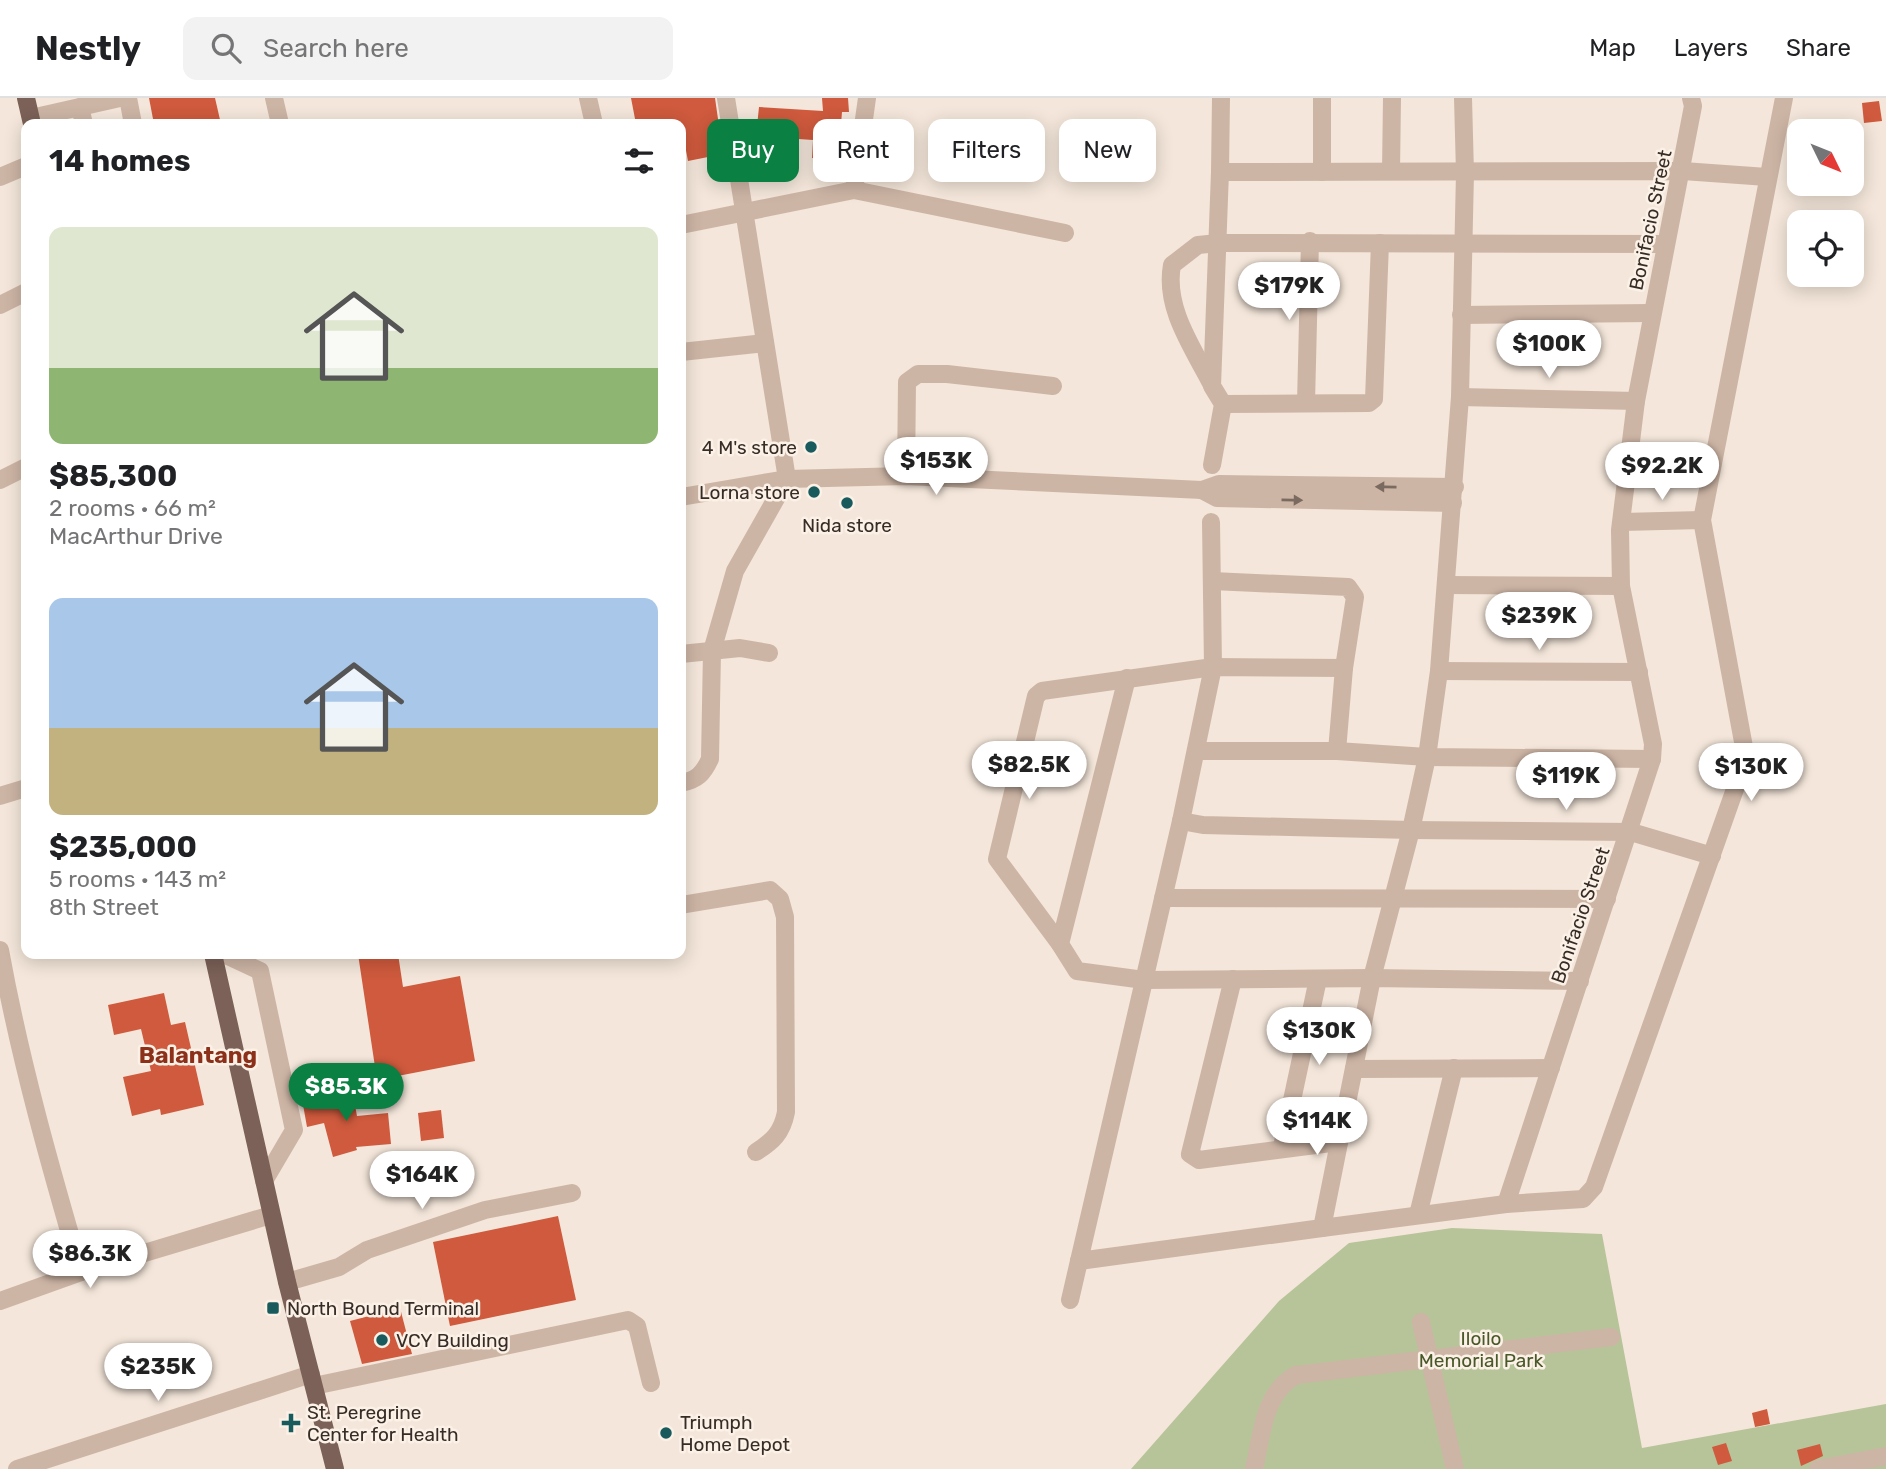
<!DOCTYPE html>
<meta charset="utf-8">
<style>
:root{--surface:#fff;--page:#f2f2f2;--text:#202124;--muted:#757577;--line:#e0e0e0;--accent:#0b8043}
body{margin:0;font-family:Rubik,sans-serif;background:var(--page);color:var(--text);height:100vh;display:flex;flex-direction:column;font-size:26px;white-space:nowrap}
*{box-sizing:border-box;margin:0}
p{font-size:23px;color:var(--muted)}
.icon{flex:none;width:38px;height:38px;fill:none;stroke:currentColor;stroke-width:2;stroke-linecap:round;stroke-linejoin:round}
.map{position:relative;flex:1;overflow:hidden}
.side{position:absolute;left:21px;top:21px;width:665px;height:840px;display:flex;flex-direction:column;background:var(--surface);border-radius:14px;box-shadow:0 4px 18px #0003}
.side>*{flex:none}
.top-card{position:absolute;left:707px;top:21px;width:665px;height:63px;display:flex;gap:14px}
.needle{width:46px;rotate:133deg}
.buttons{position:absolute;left:1787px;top:21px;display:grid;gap:14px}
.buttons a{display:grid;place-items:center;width:77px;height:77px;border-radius:14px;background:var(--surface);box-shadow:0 4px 18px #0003;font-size:35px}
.price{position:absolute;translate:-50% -60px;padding:0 16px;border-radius:24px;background:#fff;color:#222;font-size:23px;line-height:46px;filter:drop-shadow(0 2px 4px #0008)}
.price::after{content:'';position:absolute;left:50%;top:42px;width:21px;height:16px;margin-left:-10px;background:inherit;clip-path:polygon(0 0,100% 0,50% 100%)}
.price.selected{background:var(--accent);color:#fff}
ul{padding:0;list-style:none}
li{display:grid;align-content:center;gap:14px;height:371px;padding:0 28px}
li span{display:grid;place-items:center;height:217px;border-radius:14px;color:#555}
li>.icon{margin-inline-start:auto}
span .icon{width:126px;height:126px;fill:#fffc;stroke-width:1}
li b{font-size:30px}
h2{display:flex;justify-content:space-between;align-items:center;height:84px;padding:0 28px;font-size:30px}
.chip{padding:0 24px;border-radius:14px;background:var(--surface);box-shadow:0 4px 18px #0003;font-size:24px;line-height:63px}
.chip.selected{background:var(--accent);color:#fff}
header{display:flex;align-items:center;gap:42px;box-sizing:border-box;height:98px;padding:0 35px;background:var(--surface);border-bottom:2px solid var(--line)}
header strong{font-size:33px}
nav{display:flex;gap:38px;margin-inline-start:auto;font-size:24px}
.search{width:490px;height:63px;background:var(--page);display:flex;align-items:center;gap:18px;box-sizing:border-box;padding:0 24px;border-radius:14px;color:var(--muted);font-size:26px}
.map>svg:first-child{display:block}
</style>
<header>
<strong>Nestly</strong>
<div class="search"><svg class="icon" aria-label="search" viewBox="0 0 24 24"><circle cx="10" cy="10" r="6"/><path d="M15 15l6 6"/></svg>Search here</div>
<nav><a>Map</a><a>Layers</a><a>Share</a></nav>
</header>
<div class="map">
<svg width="1886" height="1371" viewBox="0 0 1886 1371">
<rect width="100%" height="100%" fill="#f4e6da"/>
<path fill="#b7c499" d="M 1452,1130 L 1602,1136 L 1642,1350 L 1886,1306 L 1886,1371 L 1131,1371 L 1279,1203 L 1349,1145 Z"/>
<g fill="#cf5a3d">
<path d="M 149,0 L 215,0 L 221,26 L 154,26 Z"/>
<path d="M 631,0 L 715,0 L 723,56 L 688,63 L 681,26 L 636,26 Z"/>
<path d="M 822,0 L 848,0 L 849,14 L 842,14 L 838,62 L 812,60 L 813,42 L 756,38 L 759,9 L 823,13 Z"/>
<path d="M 1879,3 L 1882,23 L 1864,25 L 1862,5 Z"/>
<path d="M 358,856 L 398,856 L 403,889 L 460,878 L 475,963 L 377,982 Z"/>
<path d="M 164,895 L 171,927 L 185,924 L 204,1007 L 161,1017 L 160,1011 L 132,1018 L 123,979 L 151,973 L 141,931 L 114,937 L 108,907 Z"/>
<path d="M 352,992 L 357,1018 L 388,1015 L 391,1046 L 356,1049 L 357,1052 L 333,1059 L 324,1025 L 307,1029 L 302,1001 Z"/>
<path d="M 441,1012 L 444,1040 L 421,1043 L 418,1015 Z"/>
<path d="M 558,1118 L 576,1202 L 450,1228 L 433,1144 Z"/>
<path d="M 400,1210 L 412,1256 L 362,1266 L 350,1223 Z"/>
<path d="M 1767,1311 L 1770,1326 L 1755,1329 L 1752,1315 Z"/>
<path d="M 1726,1345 L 1732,1363 L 1718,1367 L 1712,1349 Z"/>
<path d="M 1820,1346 L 1823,1358 L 1801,1368 L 1797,1352 Z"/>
</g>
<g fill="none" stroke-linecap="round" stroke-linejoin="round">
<g stroke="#cdb5a5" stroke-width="18">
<path d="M 128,0 L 133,26"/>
<path d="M 274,0 L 280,26"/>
<path d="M 588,0 L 594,26"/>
<path d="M 80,9 L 84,26"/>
<path d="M 31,20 L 120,0"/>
<path d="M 1391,73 L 1392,0"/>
<path d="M 1220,74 L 1221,0"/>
<path d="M 1322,74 L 1322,0"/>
<path d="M 0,79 L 26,68"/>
<path d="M 854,92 L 867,0"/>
<path d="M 681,127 L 854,92 L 1065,135"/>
<path d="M 0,207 L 26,194"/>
<path d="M 1461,217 L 1652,215"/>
<path d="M 681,254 L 765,245"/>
<path d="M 1212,287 C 1193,250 1164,210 1172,167 L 1198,147 L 1218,145 L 1665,146"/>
<path d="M 1460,299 L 1636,303"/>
<path d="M 1306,305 L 1310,143"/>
<path d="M 1223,306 L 1369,305 L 1374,301 L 1380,145"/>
<path d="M 1212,367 L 1223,306 L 1212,288 L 1220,74 L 1683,73 L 1767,79"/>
<path d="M 906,378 L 907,284 L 918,276 L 947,276 L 1053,288"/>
<path d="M 0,382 L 26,369"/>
<path d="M 1202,392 L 1217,400 L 1453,405"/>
<path d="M 681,399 L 787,381 L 906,378 L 1202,392 L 1219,386 L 1455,389"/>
<path d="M 1211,424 L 1213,569 L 1181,723 L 1203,727 L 1411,732 L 1631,734 L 1712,758"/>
<path d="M 1622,424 L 1702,422"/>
<path d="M 1212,483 L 1348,489 L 1355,499 L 1344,570 L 1213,569 L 1042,593 L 1036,598 L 997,761 L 1060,846 L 1077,873 L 1144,882 L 1372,880 L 1580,883"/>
<path d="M 1446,487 L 1621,488"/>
<path d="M 681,556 L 740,550 L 769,555"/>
<path d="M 1439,573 L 1639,574"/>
<path d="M 1196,653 L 1337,653 L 1427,659 L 1652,661"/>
<path d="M 1337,653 L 1344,570"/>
<path d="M 681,685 C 697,682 703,676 710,661 L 712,553 L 735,473 L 787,381 L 726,0"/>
<path d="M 0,698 L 26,690"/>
<path d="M 1181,723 L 1079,1163 L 1322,1130 L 1372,880 L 1411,732 L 1427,659 L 1439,573 L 1460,299 L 1465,75 L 1463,0"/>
<path d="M 1163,800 L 1607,801"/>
<path d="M 681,807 L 770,792 L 780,801 L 785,819 L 786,1014 C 782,1035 773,1043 756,1054"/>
<path d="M 1060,846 L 1127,580"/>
<path d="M 0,852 C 20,962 50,1068 81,1174"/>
<path d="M 224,856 L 260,873 L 294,1032 L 264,1083"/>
<path d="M 1233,881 L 1190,1056 L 1199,1062 L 1339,1044"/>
<path d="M 1354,971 L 1551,970"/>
<path d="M 1282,1049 L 1318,881"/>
<path d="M 1506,1106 L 1652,661 L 1653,646 L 1621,488 L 1620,432 L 1636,303 L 1693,8 L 1691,0"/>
<path d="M 1418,1117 L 1454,970"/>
<path d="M 1322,1130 L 1506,1106 L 1583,1101 L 1594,1089 L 1746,660 L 1702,422 L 1784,0"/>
<path d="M 287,1184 L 339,1169 L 367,1152 L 485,1112 L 572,1095"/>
<path d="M 1070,1202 L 1079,1163"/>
<path d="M 0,1203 L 81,1174 L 271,1117"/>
<path d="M 1421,1224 L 1455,1371"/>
<path d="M 314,1288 L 628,1222 L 637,1228 L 651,1285"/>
<path d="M 17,1371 L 311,1276"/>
<path d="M 1254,1371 C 1262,1337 1263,1295 1296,1277 L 1611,1239"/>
<path d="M 1818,1371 L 1886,1358"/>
</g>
<g stroke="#7b6157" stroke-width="18">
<path d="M 26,0 L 32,26"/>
<path d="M 213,856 L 287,1184 L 335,1371"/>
</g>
</g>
<defs><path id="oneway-solid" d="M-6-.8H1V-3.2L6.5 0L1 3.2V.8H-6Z" transform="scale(1.75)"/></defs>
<g fill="#7b6a60">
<use href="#oneway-solid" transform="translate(1386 389) rotate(-179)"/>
<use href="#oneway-solid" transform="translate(1292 402) rotate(1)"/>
</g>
<g fill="#195b5d" stroke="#fbf1e7" stroke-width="2.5">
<circle cx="811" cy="349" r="7"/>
<circle cx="814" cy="394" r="7"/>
<circle cx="847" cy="405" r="7"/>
<rect x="266" y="1203" width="14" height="14" rx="3.5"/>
<circle cx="382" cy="1242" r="7"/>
<path d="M287.5 1314.5h7v7h7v7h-7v7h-7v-7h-7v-7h7z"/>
<circle cx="666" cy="1335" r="7"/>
</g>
<g text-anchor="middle" stroke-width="5" stroke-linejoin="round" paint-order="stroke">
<g font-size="19" fill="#382c27" stroke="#fbf1e7">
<text transform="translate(1650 122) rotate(-78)" y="7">Bonifacio Street</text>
<text transform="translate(1580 817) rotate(-71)" y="7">Bonifacio Street</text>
</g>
<g font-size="19" fill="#382c27" stroke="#fbf1e7" text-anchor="start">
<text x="797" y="356" text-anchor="end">4 M's store</text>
<text x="800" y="401" text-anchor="end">Lorna store</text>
<text x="847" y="434" text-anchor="middle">Nida store</text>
<text x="287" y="1217">North Bound Terminal</text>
<text x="396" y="1249">VCY Building</text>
<text x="307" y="1321">St. Peregrine<tspan x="307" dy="22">Center for Health</tspan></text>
<text x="680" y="1331">Triumph<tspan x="680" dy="22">Home Depot</tspan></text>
</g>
<g font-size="19" fill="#495829" stroke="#fbf1e7">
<text x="1481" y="1247">Iloilo<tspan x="1481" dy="22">Memorial Park</tspan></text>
</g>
<g font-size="23" font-weight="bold" fill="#8d301a" stroke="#fbf1e7">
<text x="198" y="965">Balantang</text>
</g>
</g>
</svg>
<div class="buttons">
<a><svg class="needle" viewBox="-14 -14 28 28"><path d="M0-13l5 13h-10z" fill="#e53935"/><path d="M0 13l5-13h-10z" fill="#757577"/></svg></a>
<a><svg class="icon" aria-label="locate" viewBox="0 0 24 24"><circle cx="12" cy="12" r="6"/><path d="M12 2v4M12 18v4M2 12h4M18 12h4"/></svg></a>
</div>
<b class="price" style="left:1289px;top:224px">$179K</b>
<b class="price" style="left:1549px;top:282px">$100K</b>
<b class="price" style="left:936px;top:399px">$153K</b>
<b class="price" style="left:1662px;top:404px">$92.2K</b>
<b class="price" style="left:1539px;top:554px">$239K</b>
<b class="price" style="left:1029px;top:703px">$82.5K</b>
<b class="price" style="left:1751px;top:705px">$130K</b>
<b class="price" style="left:1566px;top:714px">$119K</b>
<b class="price" style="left:1319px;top:969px">$130K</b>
<b class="price selected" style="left:346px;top:1025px">$85.3K</b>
<b class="price" style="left:1317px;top:1059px">$114K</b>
<b class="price" style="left:422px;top:1113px">$164K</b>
<b class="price" style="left:90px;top:1192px">$86.3K</b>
<b class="price" style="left:158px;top:1305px">$235K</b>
<div class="top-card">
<a class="chip selected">Buy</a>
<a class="chip">Rent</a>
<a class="chip">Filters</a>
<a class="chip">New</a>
</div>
<section class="side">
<h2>14 homes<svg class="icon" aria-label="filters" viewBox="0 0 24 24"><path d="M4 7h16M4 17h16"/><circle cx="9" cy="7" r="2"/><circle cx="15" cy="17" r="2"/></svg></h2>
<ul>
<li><span style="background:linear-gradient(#dfe7d0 65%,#8fb573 0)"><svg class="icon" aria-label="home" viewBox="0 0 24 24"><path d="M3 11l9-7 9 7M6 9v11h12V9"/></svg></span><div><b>$85,300</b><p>2 rooms · 66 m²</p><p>MacArthur Drive</p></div></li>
<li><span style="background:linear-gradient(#a9c7e8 60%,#c2b280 0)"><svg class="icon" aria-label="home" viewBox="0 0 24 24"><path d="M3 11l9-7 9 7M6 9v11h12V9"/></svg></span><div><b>$235,000</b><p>5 rooms · 143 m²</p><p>8th Street</p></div></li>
</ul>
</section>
</div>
